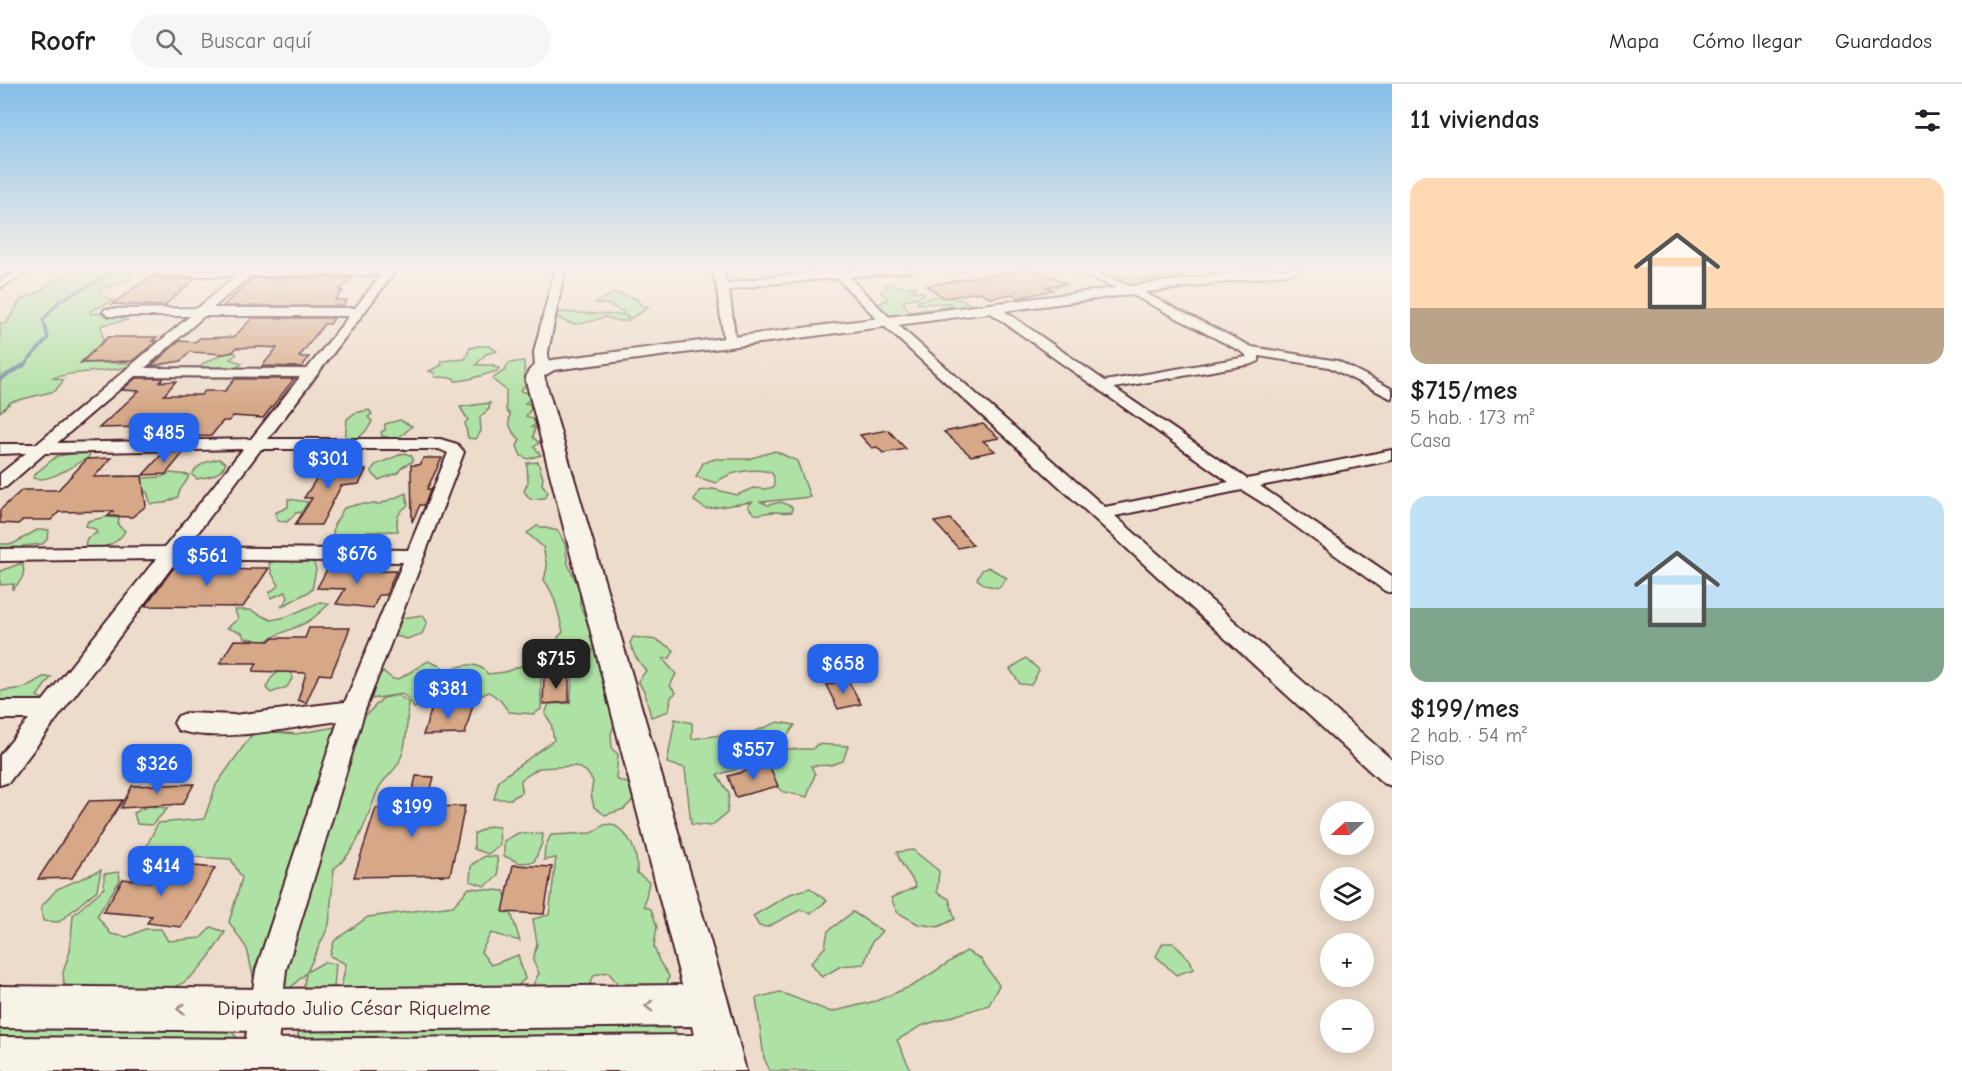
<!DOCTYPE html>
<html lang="es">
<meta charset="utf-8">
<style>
:root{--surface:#fff;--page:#f6f6f6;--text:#202124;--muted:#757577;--line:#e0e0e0;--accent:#2563eb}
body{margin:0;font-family:"Comic Neue",sans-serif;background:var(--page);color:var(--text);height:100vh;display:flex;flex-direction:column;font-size:22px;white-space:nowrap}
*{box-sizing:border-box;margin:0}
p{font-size:20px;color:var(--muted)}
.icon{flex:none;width:33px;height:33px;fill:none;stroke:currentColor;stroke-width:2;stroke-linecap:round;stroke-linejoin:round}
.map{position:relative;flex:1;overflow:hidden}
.sheet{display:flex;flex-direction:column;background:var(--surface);width:570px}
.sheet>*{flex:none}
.needle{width:39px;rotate:249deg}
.buttons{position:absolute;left:1320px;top:717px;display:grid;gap:12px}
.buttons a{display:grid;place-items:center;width:54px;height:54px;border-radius:50%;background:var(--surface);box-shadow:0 3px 15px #0003;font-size:30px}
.price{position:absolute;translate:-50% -51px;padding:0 14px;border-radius:12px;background:var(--accent);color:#fff;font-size:20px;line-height:39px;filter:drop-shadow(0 2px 3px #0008)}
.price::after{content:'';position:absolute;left:50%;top:36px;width:18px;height:14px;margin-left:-9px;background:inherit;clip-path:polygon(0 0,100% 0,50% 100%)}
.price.current{background:#222;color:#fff}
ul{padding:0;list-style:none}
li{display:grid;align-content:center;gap:12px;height:318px;padding:0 18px}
li span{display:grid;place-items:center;height:186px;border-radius:18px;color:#555}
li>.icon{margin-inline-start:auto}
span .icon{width:108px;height:108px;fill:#fffc;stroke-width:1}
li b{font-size:26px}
h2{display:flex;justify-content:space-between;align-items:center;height:72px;padding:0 18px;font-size:26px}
header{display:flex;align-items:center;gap:36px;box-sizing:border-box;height:84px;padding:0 30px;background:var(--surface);border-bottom:2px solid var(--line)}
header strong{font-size:28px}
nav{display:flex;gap:33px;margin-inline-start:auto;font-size:21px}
.search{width:420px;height:54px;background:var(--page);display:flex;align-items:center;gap:15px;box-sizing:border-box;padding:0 21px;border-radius:33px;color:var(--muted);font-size:22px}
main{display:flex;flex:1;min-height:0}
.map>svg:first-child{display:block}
</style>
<header>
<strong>Roofr</strong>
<div class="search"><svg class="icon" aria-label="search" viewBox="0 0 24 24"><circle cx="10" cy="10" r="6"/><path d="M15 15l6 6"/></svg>Buscar aquí</div>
<nav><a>Mapa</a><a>Cómo llegar</a><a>Guardados</a></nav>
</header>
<main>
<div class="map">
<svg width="1392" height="987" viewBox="0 0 1392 987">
<rect width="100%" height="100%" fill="#eddccb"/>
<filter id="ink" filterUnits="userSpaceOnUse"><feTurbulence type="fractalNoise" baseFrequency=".0167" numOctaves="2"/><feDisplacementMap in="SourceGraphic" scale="12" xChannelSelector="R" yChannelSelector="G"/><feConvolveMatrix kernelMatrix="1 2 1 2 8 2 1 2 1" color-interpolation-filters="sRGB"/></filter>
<g filter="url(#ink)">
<g fill="#aee2a4" stroke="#7c8068" stroke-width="1.5">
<path d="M 90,185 L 130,185 L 130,194 L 101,206 L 100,211 L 114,216 L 90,227 L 91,230 L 103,229 L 128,236 L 101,241 L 103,257 L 80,279 L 128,279 L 133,281 C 108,290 79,285 53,294 L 64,296 L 55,307 L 11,318 L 0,328 L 0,239 L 7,239 L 20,216 L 39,208 L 60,192 Z"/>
<path d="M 1084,185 C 1103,185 1113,194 1130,195 C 1144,196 1159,194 1173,192 C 1187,191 1199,179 1213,188 L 1213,191 L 1176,198 L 1131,201 Z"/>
<path d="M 889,199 L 904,203 L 916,202 L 916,204 L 910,206 L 925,209 L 922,212 L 903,217 L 909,228 L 953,222 L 950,219 L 917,220 L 918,217 L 937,212 L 963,216 L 975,223 L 888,234 L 877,221 L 888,215 L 881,207 L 888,204 L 884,201 Z"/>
<path d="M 614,209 L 636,214 L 641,221 L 649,223 L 630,235 L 626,232 L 628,237 L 618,237 L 605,233 C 582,239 577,246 555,232 L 560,228 L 624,231 L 623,228 L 610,221 L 595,219 Z"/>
<path d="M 478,262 L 489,262 L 497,267 L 486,270 L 476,281 L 494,281 L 493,283 L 499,284 L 497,287 C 487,290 463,298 455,297 L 454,294 L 435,293 L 434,289 L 429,287 L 442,281 L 441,277 L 465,275 L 470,264 Z"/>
<path d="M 234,268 L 237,270 L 230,275 L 242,279 L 238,283 L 202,284 L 202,280 L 223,270 Z"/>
<path d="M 524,277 L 525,302 L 520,307 L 528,309 L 530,315 L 525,319 L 530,320 L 531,325 L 526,332 L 533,335 L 536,340 L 532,343 L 535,344 L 533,353 L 539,359 L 534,363 L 541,371 L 528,375 L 521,372 L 517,362 L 520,355 C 512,349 507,340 510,331 L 506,326 L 506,306 L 492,295 L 505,286 L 509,279 Z"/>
<path d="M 490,319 L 489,325 L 480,333 L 481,347 L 476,355 L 468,354 L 465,339 L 468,336 L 460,323 Z"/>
<path d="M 369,326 L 372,330 L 368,333 L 372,337 C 368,347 356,359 345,357 L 347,335 L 355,329 Z"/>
<path d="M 400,336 L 412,342 C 400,353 400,357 382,352 L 381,348 L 385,346 L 385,340 Z"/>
<path d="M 91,367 L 88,374 C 74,380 49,400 33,394 L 36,389 L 57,372 Z"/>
<path d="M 775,367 L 797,377 L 810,413 L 761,418 L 768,421 L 781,418 L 792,423 L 792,428 C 785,429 779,428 773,428 C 760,429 755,435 748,422 L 752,418 L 706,425 L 694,417 L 699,407 L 713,405 L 737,411 L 753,404 L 765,405 L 774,403 L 774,393 L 771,388 C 753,384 729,387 716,399 L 696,393 L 703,379 L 715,375 L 748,375 Z"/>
<path d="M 404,369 L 412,372 L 413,377 L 401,384 L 398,389 L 378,396 L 371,387 L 375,381 Z"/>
<path d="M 219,375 L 226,379 C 221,391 210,393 197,395 L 192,391 C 197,380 208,377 219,375 Z"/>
<path d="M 538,378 L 543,394 L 542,400 L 548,408 L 545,414 L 530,415 L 524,407 L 528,398 L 527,379 Z"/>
<path d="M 170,389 L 189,391 C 187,400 179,403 178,413 L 165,419 L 151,420 L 147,408 L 97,412 L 116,392 L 125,392 L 127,395 L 161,393 Z"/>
<path d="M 406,409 L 408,421 C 398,429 395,434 398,447 L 368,448 L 345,457 L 333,451 L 334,441 L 344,424 L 360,420 L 380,420 Z"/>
<path d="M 288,415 L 308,418 L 302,428 L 296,429 L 287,438 L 278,437 L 275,429 L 288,423 Z"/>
<path d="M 106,433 L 119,434 L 118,441 L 125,447 C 117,461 105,463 90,466 L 85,461 L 87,454 L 97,449 L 95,445 L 86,442 L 88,437 Z"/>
<path d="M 537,442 L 558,447 L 565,460 L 568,480 L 580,506 L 580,522 L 591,545 L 595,567 L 608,605 L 607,618 L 616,636 L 611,650 L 612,665 L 618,670 L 616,695 L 629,700 L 633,716 L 624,725 L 605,731 L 594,723 L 591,710 L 593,697 L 586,687 L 575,682 L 539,684 L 521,696 L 522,708 L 511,715 L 494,715 L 499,696 L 554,656 L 551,639 L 545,630 L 549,620 L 570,619 C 572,604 573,589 567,575 C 563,566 558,564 558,553 L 563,548 C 559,530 555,510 544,496 L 547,483 L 543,463 L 527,449 Z"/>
<path d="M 37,446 L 49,446 L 48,454 L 43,460 L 23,462 L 18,468 L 0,464 L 0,460 L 13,460 Z"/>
<path d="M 280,476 L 313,477 L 316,485 L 312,506 L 281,523 L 288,514 L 286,508 L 271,514 L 269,509 L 279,501 L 272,490 L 269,479 Z"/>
<path d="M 22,479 C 27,491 20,498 12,506 L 14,500 L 0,501 L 0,487 Z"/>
<path d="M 988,483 L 1007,494 L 999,504 L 985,501 L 977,495 L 982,486 Z"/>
<path d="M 320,518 L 329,520 C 322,526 315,534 307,538 C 288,548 272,549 258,566 L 250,565 L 254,555 L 244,554 L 242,549 L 227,544 L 238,535 L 235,526 L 250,526 L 271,536 L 286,533 Z"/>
<path d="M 423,531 L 427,538 L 422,550 L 407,555 L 396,552 L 402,534 Z"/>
<path d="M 633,553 L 657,556 L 674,566 L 670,574 L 663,575 L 676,590 L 670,602 L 676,609 L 671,613 L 669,627 L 651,633 L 645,609 L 638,597 L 646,587 L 635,572 L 630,559 Z"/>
<path d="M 1026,574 L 1039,586 L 1031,601 L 1020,600 L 1010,585 Z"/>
<path d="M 428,577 L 442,583 C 438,603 436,617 414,624 L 409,615 L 402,610 L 371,615 L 377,590 L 384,588 L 393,595 L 399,595 Z"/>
<path d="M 529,579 L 547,583 L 541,592 L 541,625 L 534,630 L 509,628 L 500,616 L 489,608 C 471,617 458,618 439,613 L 444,588 C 458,582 477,575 488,590 L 505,588 Z"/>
<path d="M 289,585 L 293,593 L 287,603 L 271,609 L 266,604 C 271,592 276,588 289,585 Z"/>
<path d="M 43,593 L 51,593 L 37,612 L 43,615 L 34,626 L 0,620 L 0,607 L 24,604 Z"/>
<path d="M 398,611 L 408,618 C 407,637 408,660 399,678 C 394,689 381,696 377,708 C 365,738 360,763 334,785 L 329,841 L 307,888 L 324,878 L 336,880 L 334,903 L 318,915 L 303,908 L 306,889 L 285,909 L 257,910 L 247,865 L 229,838 L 242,794 L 231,775 L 170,772 L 152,787 L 134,788 L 158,739 L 204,735 L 216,701 L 255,646 L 296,650 L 358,639 L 383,614 Z"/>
<path d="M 675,635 L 692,639 L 692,655 L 721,651 L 744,652 L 778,638 L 795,641 L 788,651 L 777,656 L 783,665 L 813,665 L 817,660 L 848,662 L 843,677 L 831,681 L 811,682 L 815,690 L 807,713 L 784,708 L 746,682 L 717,691 L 729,709 L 727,729 L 711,742 L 691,740 L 685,684 L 667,679 Z"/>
<path d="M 148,722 L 168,724 L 152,741 L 137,740 L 134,729 Z"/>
<path d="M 612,740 C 631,750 638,769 637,789 L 649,798 L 644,822 L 651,825 L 657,843 L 654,862 L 659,877 L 669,892 L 665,911 L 623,915 L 618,900 L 608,888 L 594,891 L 584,915 L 532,903 L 539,889 L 533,877 L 537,859 L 533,835 L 549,831 L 556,774 L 544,776 L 545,763 L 551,751 L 592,749 L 604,741 Z"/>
<path d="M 489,742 L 499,743 L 500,761 L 488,770 L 474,765 L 474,750 Z"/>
<path d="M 518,749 L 543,750 L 542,759 L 534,778 L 520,779 L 504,772 L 504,757 Z"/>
<path d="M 913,766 L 939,787 L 937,808 L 949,815 L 955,835 L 938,843 L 918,840 L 897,828 L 891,814 L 916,803 C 911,789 900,783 897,768 Z"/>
<path d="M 485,772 L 497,773 L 498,792 L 485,802 L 470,797 L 471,781 Z"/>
<path d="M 101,786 L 97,806 L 59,838 L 43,837 L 41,823 L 57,805 Z"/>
<path d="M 119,788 L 120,796 L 97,832 L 111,850 L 127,853 L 145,845 L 161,845 L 168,857 L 201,854 L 211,843 L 225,848 C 214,867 202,885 184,898 C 166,911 103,910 79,912 L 64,900 L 63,888 L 70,867 L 73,831 L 104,804 L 104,790 Z"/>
<path d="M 469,804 L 504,807 L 520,857 L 491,849 L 481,868 L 491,881 L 518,871 L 525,895 L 503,915 L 340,908 L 346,880 L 330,872 L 334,857 L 368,833 L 453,822 Z"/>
<path d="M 810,804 L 827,817 L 811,829 L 800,826 L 767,843 L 759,842 L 753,832 L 790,810 Z"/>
<path d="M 853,828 L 882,847 L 872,858 L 864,880 L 841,882 L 822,893 L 811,879 L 825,863 L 828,847 Z"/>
<path d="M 1163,859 L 1173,859 L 1190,876 L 1194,885 L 1176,891 L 1156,872 Z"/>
<path d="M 966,867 L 980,874 L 999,901 L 989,921 L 921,942 L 897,956 L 911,987 L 770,987 L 764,974 L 756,914 L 780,908 L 831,928 L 876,917 L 914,901 Z"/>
<path d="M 0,930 L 224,937 L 243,962 L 0,985 Z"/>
<path d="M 670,938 L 680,955 L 298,958 L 298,944 Z"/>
</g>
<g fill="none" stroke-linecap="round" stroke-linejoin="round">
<path stroke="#72899f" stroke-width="3" d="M 22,283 L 48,254 L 43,236 L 59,217 L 121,185"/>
<path stroke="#72899f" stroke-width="4" d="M 0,295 L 24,281"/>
</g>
<g fill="#d6a888" stroke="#4a1f2b" stroke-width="1.5">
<path d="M 1022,185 L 1036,185 L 1067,200 L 1047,203 L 1053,206 L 1018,214 L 1012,210 L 991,214 L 979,208 L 945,214 L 926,202 Z"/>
<path d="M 151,192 L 161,194 L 196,194 L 164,222 L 112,220 Z"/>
<path d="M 353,193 L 339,207 L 343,207 L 335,216 L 347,216 L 343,222 L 223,222 L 253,194 Z"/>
<path d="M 252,234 L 334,234 L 330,240 L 324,240 L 299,273 L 309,273 L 302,283 L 262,282 L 277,264 L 262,263 L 236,264 L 233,268 L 224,270 L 190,268 L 181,277 L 151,282 L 179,257 L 195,258 L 200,254 L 234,253 Z"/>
<path d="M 108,253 L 157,253 L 152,257 L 157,257 L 132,277 L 81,279 Z"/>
<path d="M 136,294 L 164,294 L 160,298 L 176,297 L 164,311 L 201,311 L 205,307 L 225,307 L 235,295 L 294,295 L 263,334 L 233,332 L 229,337 L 223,337 L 211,352 L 133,355 L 143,343 L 99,344 L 139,307 L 122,306 Z"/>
<path d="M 983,340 L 999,354 L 983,357 L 995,367 L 971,372 L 944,348 Z"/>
<path d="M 888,346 L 906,365 L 883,369 L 877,363 L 872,364 L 860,351 Z"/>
<path d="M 184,368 L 166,390 L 143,391 L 163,369 Z"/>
<path d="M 111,374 L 94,393 L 142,392 L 146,422 L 132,433 L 108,432 L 113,427 L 59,428 L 51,436 L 23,436 L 18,440 L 0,439 L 0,426 L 22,406 L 58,406 L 87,375 Z"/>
<path d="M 424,374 L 442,374 L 427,405 L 431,405 L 424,421 L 420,421 L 412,438 L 411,381 L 419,381 Z"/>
<path d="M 329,375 L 356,375 L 348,386 L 366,386 L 359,400 L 341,402 L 321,441 L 295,441 L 312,414 L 304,414 Z"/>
<path d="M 950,435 L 973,461 L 958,464 L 934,438 Z"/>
<path d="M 175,482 L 250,486 L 251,484 L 269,484 L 243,523 L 145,522 Z"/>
<path d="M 329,482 L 350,483 L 347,488 L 396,487 L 386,511 L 379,511 L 373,524 L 336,520 L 345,505 L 317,504 Z"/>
<path d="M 309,544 L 350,544 L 331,591 L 319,590 L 306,619 L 298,616 L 306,589 L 253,587 L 257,579 L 220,579 L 234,556 L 269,557 L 271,554 L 305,554 Z"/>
<path d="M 569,591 L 569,618 L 543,620 L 544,593 Z"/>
<path d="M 848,596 L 861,620 L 838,625 L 826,601 Z"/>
<path d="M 473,620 L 465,650 L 423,651 L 433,621 Z"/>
<path d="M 769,681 L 778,702 L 736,713 L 728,692 Z"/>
<path d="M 416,692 L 434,693 L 426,723 L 465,722 L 450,791 L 354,793 L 376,724 L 409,723 Z"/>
<path d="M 194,700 L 183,720 L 121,724 L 132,702 Z"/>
<path d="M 123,716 L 72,794 L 38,795 L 89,717 Z"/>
<path d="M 184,781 L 215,784 L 181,843 L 147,839 L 152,832 L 103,828 L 123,795 L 172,800 Z"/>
<path d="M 513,781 L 552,783 L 544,830 L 503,828 Z"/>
</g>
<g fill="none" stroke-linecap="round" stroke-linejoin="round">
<defs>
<g id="minor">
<path d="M 22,185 L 34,185 L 0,204 L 0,196 Z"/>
<path d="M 397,185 L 268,355 L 440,355 L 457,360 L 464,368 L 365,626 L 286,886 L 275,987 L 241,987 L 256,886 L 338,637 C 293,643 220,660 178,646 L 174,639 L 178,632 L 186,629 L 234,631 L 345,618 L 403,478 L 178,475 L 9,698 L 0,701 L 0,671 L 29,635 L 0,635 L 0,617 L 43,617 L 156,475 L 0,477 L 0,465 L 165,463 L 243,365 L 45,369 L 6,403 L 0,404 L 0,390 L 26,369 L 0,370 L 0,360 L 37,360 L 190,232 L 109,232 L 103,228 L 105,225 L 198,224 L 236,192 L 161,192 L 157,191 L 157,187 ZM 381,191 L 355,224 L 213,224 L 250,192 ZM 204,232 L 349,232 L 307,285 L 145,284 ZM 135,292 L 300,293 L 251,355 L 57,359 ZM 261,365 L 439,365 L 448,369 L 408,466 L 187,463 Z"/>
<path d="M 555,185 L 565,185 L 548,268 L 549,284 L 542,288 L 535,284 L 534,268 Z"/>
<path d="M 712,185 L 722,185 L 727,200 L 768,193 L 831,187 L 830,185 L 843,187 L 913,185 L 908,188 L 849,193 L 891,235 L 1105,423 L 1229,398 L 988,227 L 988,221 L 996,221 L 1105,297 L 1247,273 L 1244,269 L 1127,208 L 1073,187 L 1072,185 L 1086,185 L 1135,204 L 1252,263 L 1338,277 L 1392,305 L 1392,315 L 1329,283 L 1259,272 L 1259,277 L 1252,280 L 1114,304 L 1247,395 L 1392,366 L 1392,376 L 1260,402 L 1392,492 L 1392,509 L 1385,507 L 1266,421 L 1242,406 L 1115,432 L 1392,676 L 1392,702 L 1383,699 L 883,241 L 837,194 L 768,200 L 729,206 L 736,259 L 730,263 L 724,259 L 717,204 Z"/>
</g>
<path id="tertiary" d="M 1264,185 L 1301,185 L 1294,189 L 554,286 L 544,292 L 729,921 L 746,987 L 0,987 L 0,953 L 259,955 L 694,951 L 692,942 L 264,947 L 0,944 L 0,902 L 264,905 L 682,901 L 526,297 C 526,282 540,279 552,276 Z"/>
</defs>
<use href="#minor" stroke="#4a1f2b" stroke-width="4"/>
<use href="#tertiary" stroke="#4a1f2b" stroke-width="4"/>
<use href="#minor" fill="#f7f3e8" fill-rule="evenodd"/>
<use href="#tertiary" fill="#f7f3e8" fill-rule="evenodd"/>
</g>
<defs><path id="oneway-chevron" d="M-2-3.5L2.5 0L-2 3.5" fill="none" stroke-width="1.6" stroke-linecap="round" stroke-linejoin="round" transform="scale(1.5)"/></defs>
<g stroke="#a0898a">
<use href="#oneway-chevron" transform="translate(649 922) rotate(179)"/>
<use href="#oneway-chevron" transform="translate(181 925) rotate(-179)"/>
</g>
</g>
<linearGradient id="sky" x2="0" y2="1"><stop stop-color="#83bfea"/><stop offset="0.57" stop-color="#f7efe8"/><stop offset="1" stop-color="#f7efe8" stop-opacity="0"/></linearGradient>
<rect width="1392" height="323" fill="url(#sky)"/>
<g text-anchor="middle" stroke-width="4.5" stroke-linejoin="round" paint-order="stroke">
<g font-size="21" fill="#4a1f2b" stroke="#f7f3e8">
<text x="354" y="931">Diputado Julio César Riquelme</text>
</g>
</g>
</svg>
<div class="buttons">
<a><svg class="needle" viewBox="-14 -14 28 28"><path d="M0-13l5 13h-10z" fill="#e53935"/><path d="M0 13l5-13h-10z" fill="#757577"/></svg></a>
<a><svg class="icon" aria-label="layers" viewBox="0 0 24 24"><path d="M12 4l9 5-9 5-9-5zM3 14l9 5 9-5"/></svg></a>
<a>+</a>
<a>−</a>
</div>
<b class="price" style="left:164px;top:380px">$485</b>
<b class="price" style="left:328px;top:406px">$301</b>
<b class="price" style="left:357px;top:501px">$676</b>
<b class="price" style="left:207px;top:503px">$561</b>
<b class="price current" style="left:556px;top:606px">$715</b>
<b class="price" style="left:843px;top:611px">$658</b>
<b class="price" style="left:448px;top:636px">$381</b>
<b class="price" style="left:753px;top:697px">$557</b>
<b class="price" style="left:157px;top:711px">$326</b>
<b class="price" style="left:412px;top:754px">$199</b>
<b class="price" style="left:161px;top:813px">$414</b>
</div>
<section class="sheet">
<h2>11 viviendas<svg class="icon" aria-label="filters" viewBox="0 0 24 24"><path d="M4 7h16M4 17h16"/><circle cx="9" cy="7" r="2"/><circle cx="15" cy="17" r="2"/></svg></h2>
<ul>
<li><span style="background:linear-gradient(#ffd9b3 70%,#b9a48a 0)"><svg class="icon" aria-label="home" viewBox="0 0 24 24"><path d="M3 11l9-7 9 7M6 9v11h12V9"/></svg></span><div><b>$715/mes</b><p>5 hab. · 173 m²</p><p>Casa</p></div></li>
<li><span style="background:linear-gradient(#bfe0f5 60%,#7fa58c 0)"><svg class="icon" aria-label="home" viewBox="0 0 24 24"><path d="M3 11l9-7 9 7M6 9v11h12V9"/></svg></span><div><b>$199/mes</b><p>2 hab. · 54 m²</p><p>Piso</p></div></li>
</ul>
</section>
</main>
